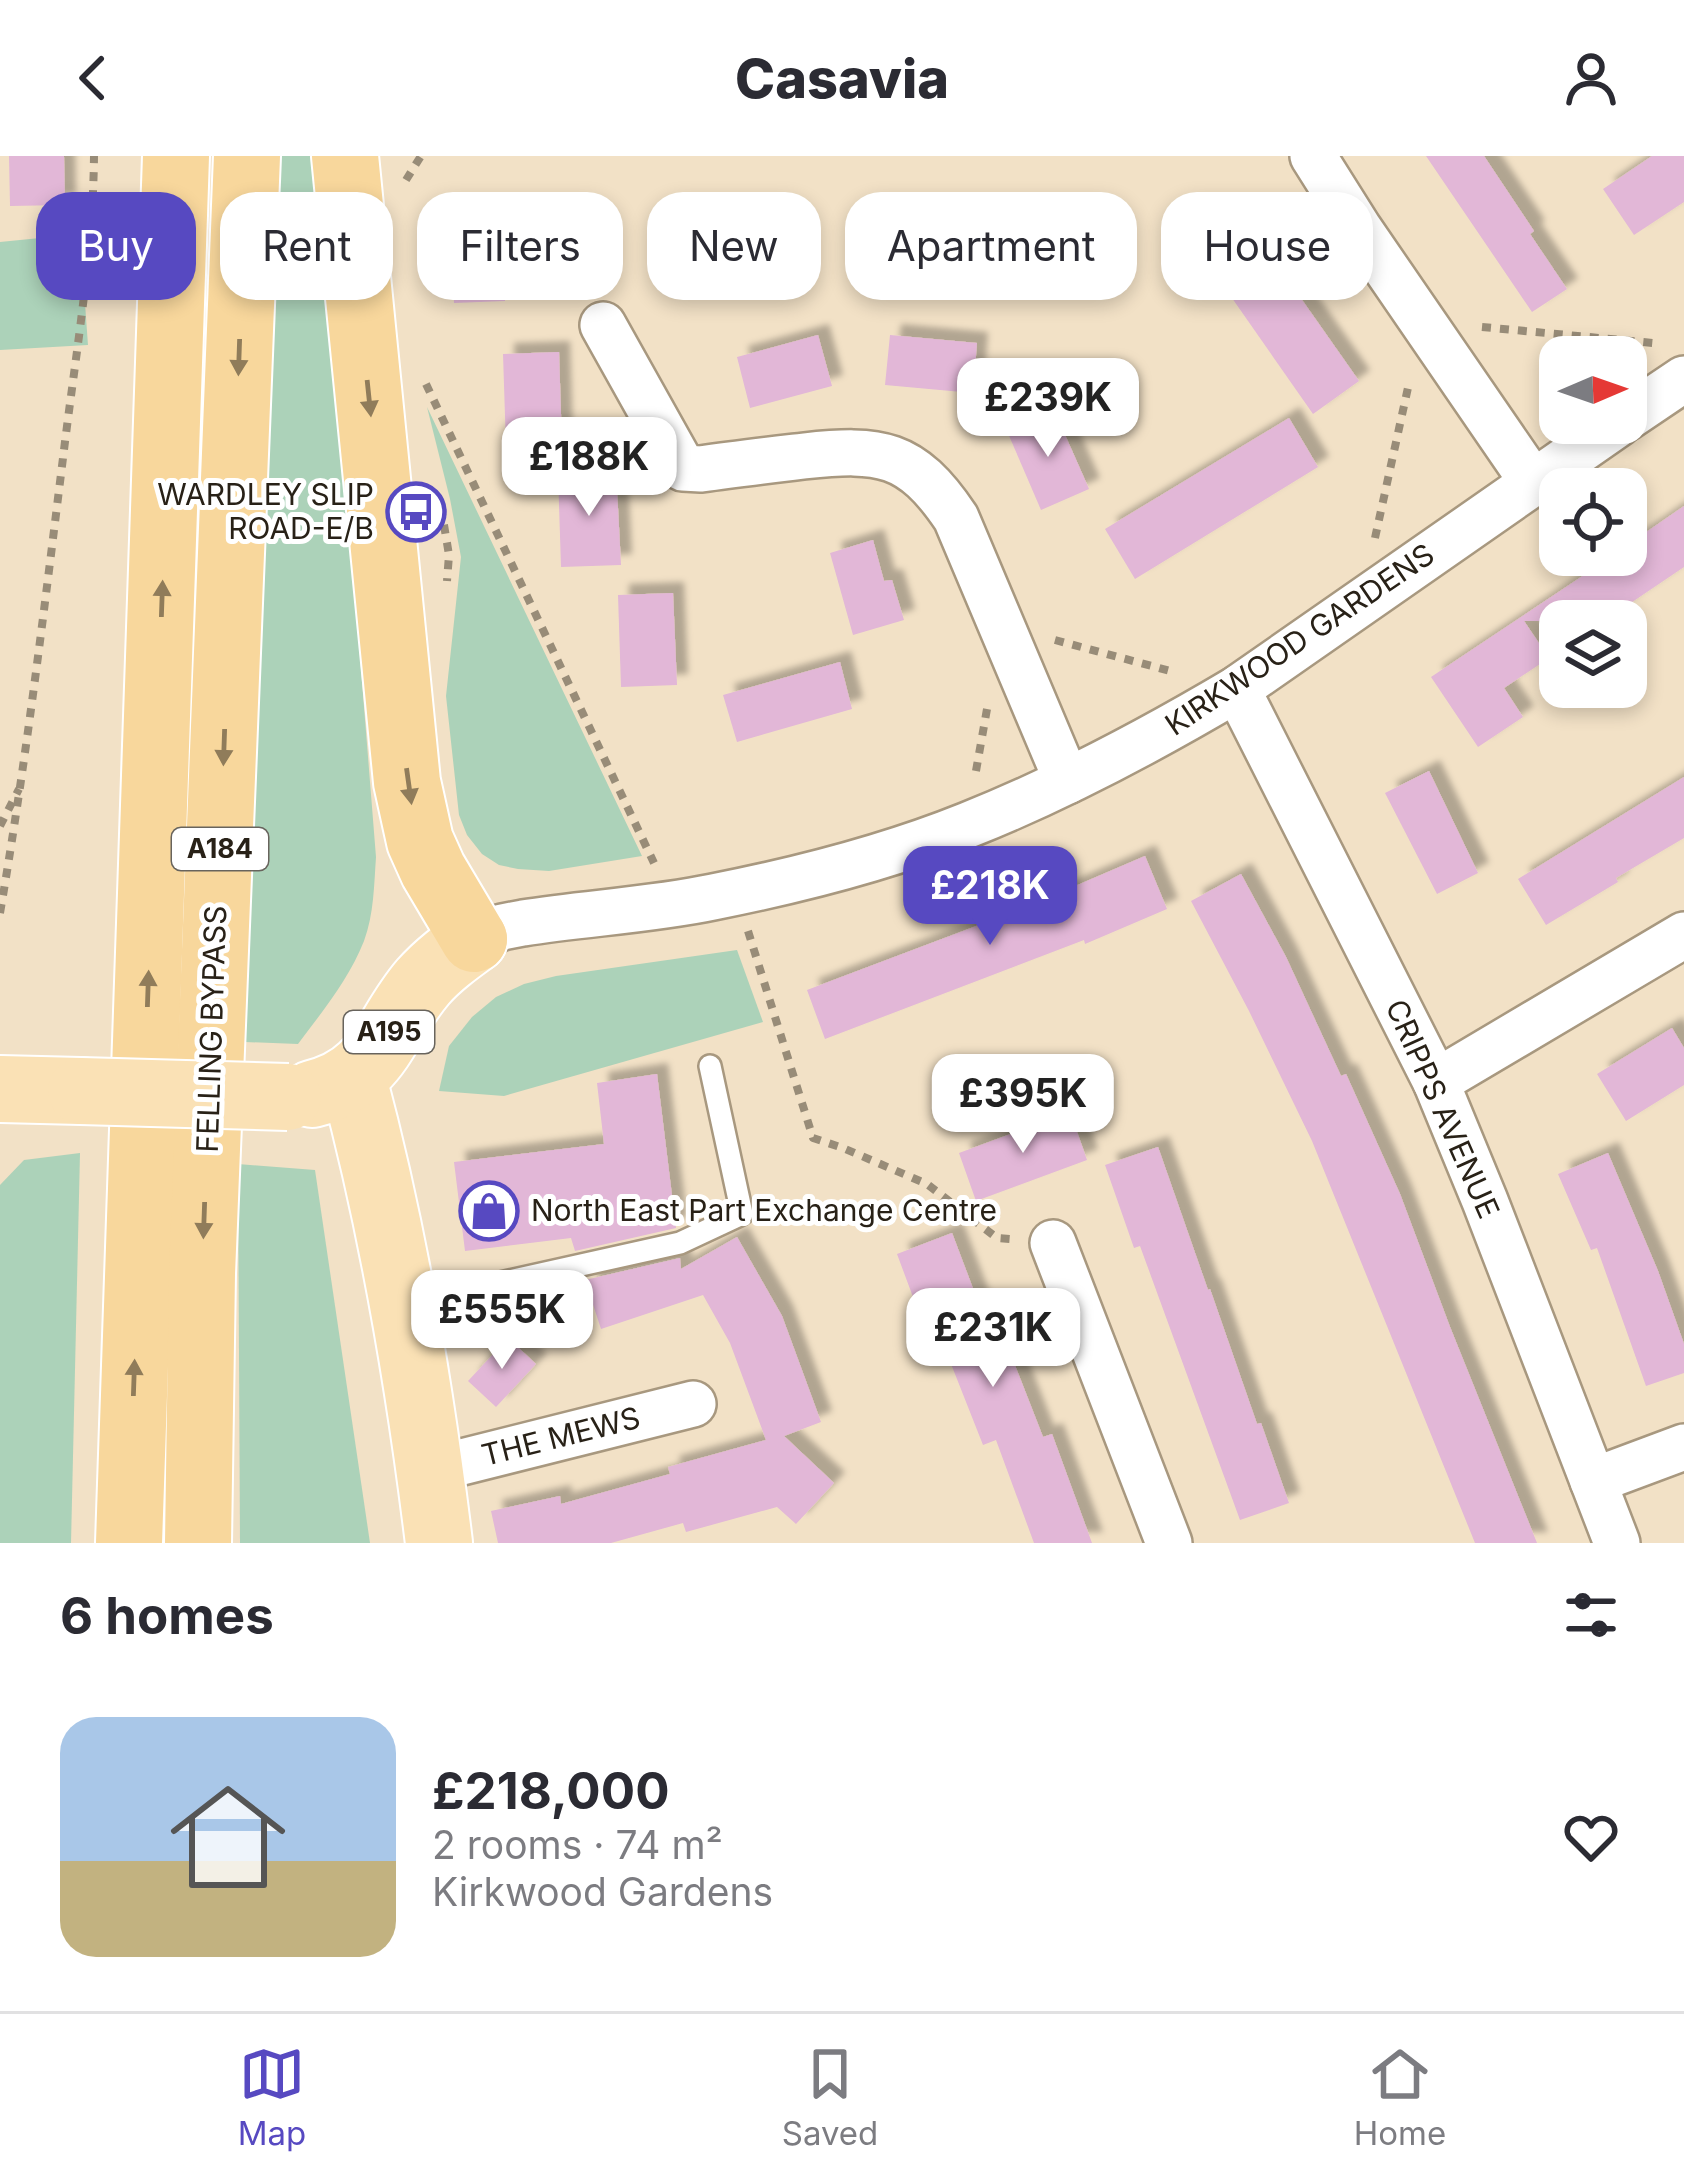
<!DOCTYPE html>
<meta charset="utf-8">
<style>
:root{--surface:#fff;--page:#f2f2f3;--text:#2b2b33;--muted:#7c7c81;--line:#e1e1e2;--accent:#5749c1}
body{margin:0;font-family:Inter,sans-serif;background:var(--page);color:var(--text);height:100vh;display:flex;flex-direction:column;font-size:45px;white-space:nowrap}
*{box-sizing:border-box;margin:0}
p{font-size:39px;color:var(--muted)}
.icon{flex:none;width:66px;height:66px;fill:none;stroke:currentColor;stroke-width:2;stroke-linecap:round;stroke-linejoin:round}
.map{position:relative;height:1387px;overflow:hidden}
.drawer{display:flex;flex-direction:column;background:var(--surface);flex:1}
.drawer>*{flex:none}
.top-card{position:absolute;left:36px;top:36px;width:1614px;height:108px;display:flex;gap:24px}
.needle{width:78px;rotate:88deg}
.buttons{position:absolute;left:1539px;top:180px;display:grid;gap:24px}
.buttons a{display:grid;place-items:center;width:108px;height:108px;border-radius:24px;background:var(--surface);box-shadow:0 6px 18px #0003;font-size:60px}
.price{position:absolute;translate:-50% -102px;padding:0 27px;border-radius:24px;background:#fff;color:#222;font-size:39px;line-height:78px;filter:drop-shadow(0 3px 6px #0008)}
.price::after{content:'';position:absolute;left:50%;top:72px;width:36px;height:27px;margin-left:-18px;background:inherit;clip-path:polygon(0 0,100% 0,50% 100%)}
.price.on{background:var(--accent);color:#fff}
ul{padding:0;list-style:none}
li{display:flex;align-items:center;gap:36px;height:300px;padding:0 60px}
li+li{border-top:3px solid var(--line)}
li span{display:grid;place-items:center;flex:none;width:336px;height:240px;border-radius:36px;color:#555}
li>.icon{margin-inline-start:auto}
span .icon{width:144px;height:144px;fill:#fffc;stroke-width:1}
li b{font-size:51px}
h2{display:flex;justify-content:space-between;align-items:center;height:144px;padding:0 60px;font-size:51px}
.chip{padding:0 42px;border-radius:36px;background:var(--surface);box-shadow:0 6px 18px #0003;font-size:42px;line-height:108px}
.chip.on{background:var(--accent);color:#fff}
header{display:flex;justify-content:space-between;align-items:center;height:156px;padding:0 60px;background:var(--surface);font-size:54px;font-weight:800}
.tab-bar{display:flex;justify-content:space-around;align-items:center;height:168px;border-top:3px solid var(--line);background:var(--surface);font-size:33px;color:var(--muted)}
.tab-bar a{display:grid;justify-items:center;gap:6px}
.tab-bar .on{color:var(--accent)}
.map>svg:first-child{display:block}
</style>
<header><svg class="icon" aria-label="back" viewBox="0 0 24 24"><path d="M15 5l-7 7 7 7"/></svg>Casavia<svg class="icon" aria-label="person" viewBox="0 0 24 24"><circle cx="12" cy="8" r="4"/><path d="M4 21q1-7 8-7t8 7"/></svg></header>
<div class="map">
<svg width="1684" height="1387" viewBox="0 0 1684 1387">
<defs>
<filter id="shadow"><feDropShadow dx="11" dy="-11" stdDeviation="3" flood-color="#0004"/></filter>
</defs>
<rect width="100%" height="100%" fill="#f2e1c6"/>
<g fill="#acd2b9">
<path d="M 280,0 L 320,0 L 376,701 C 374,729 374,758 364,785 C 349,823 322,856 298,888 L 245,886 Z"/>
<path d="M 80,78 L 88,189 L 0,194 L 0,86 Z"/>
<path d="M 427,251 L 642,700 L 549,715 L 518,713 L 499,709 L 482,698 L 467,679 L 459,659 L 446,540 L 461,401 L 450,343 Z"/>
<path d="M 737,794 L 763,866 L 504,940 L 439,935 L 449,890 L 472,861 L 496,841 L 524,828 L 556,820 Z"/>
<path d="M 80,997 L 71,1387 L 0,1387 L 0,1029 L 24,1004 Z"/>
<path d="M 238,1008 L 315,1014 L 370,1387 L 240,1387 Z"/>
</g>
<g fill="#e2b7d7" filter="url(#shadow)">
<path d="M 9,0 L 64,0 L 65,49 L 10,50 Z"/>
<path d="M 1426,0 L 1484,0 L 1534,75 L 1530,78 L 1567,133 L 1532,156 Z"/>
<path d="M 1652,0 L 1684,0 L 1684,46 L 1634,79 L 1603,33 Z"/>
<path d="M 501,58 L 505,145 L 454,147 L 450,59 Z"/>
<path d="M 1243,60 L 1359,225 L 1313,258 L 1197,92 Z"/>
<path d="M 818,179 L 832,230 L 750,252 L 737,201 Z"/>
<path d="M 890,179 L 977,187 L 973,237 L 885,229 Z"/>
<path d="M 559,196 L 562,289 L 506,291 L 503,198 Z"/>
<path d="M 1054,254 L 1089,333 L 1041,354 L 1007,275 Z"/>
<path d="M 1289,262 L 1318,311 L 1135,423 L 1105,373 Z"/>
<path d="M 616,314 L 621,409 L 561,411 L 558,317 Z"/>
<path d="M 1684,350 L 1684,411 L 1604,465 L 1524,465 L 1549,502 L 1504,532 L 1523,561 L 1478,591 L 1431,521 L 1614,399 L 1626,399 L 1626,390 Z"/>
<path d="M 873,384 L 884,425 L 892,424 L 904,464 L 853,479 L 830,397 Z"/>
<path d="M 673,437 L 677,529 L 621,531 L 618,439 Z"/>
<path d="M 840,506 L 852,553 L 737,586 L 723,539 Z"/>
<path d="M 1429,615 L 1478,717 L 1437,738 L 1385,637 Z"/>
<path d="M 1684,621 L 1684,682 L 1616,722 L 1618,726 L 1546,769 L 1518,723 Z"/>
<path d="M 1145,700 L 1167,753 L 1085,788 L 1084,784 L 825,883 L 807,834 L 1024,752 Z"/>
<path d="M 1241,718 L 1286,801 L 1341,920 L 1346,918 L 1400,1038 L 1450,1171 L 1537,1387 L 1475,1387 L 1312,985 L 1249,855 L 1191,745 Z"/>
<path d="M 1672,872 L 1684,892 L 1684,929 L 1626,965 L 1597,918 Z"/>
<path d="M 657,918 L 676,1072 L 575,1095 L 571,1082 L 465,1095 L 454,1006 L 604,988 L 597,927 Z"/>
<path d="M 1070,956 L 1087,1004 L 976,1045 L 959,997 Z"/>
<path d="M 1158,991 L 1208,1134 L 1210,1133 L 1257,1268 L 1261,1267 L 1289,1347 L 1240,1364 L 1140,1090 L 1134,1092 L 1105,1009 Z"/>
<path d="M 1608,997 L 1658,1115 L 1684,1188 L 1684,1217 L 1646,1230 L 1597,1092 L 1591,1094 L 1558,1018 Z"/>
<path d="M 952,1077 L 991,1180 L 1002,1176 L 1043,1281 L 1052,1278 L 1092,1387 L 1034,1387 L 996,1284 L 983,1289 L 940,1180 L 929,1184 L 897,1098 Z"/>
<path d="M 737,1081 L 782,1160 L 821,1266 L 784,1280 L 834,1327 L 796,1368 L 777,1351 L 686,1376 L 683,1367 L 611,1387 L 498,1387 L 491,1355 L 560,1340 L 561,1348 L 670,1318 L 668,1311 L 766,1284 L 730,1187 L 703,1139 L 601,1173 L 585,1124 L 680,1102 L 681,1113 Z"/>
<path d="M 508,1182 L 536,1208 L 496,1251 L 468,1225 Z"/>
</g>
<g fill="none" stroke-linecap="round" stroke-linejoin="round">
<defs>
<path id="service" d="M 410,1147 L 680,1087 L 742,1058 L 710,910"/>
<g id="minor">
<path d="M 1313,0 L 1359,73 L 1532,325"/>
<path d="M 603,169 L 683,312 L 701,313 C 735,308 770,304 804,300 C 880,292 911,295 956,362 L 1067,625"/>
<path d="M 1626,262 L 1684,223"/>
<path d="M 1237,533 L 1436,926 L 1485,1045 L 1617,1387"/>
<path d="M 474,783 L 502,771 L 523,767 C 586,757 651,754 713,741 C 799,724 886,702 968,669 C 1061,632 1151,584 1237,533 L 1619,267"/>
<path d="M 1436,926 L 1684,779"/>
<path d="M 1053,1087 L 1169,1387"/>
<path d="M 430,1314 L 693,1248"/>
<path d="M 1593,1325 L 1684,1291"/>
</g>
<g id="primary">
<path d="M 353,923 C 394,1076 420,1231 439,1387"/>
<path d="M 0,933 L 81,935"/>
<path d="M 312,938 C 381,921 382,874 423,826 C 438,809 456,796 474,783"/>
</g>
<g id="trunk">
<path d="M 345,0 L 407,626 L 420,685 L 433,714 L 474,783"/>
<path d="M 129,1387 L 176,0"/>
<path d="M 198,1387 L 202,1117 L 247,0"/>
</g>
</defs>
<use href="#service" stroke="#a8987f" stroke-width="26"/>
<use href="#minor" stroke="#a8987f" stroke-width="50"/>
<use href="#primary" stroke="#fff" stroke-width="70"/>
<use href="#trunk" stroke="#fff" stroke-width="70"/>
<g stroke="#988c78" stroke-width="8" stroke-dasharray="9 9" stroke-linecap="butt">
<path d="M 406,24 L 421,0"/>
<path d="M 1482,171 L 1653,187"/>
<path d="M 426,228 L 654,707"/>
<path d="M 441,351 L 449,399 L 447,425"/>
<path d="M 1375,382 L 1409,227"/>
<path d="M 1055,484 L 1174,516"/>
<path d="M 976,615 L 987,553"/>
<path d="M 0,670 L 19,633"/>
<path d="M 0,757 C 26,606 44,454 63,302 C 75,202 93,101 94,0"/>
<path d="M 748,775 L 813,982 L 843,992 L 927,1028 L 997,1082 L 1010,1083"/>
</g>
<use href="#service" stroke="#fff" stroke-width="21"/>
<use href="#minor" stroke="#fff" stroke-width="45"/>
<use href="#primary" stroke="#fae1b5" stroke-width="66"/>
<use href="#trunk" stroke="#f8d79c" stroke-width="66"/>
<defs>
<path id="primary-bridge" d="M 81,935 L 288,941"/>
</defs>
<use href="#primary-bridge" stroke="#fff" stroke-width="70" stroke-linecap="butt"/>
<use href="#primary-bridge" stroke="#fae1b5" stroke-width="66"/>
</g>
<defs><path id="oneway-solid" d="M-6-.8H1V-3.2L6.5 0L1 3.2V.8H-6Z" transform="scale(3)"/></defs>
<g fill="#907c5a">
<use href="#oneway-solid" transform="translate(239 201) rotate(92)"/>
<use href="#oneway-solid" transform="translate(369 242) rotate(84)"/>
<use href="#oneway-solid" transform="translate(162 443) rotate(-88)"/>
<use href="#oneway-solid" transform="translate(224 591) rotate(92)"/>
<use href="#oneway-solid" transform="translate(409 630) rotate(82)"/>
<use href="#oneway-solid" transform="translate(148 833) rotate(-88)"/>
<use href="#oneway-solid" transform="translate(204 1064) rotate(92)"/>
<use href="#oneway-solid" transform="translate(134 1222) rotate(-88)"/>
</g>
<defs>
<symbol id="bus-ring" viewBox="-11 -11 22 22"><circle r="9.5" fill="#fff" stroke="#5749c1" stroke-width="1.5"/><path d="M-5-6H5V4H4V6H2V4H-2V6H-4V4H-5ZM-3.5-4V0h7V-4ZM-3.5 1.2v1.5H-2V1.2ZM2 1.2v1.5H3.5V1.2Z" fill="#5749c1"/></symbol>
<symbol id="shop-ring" viewBox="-11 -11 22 22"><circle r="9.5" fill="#fff" stroke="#5749c1" stroke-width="1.5"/><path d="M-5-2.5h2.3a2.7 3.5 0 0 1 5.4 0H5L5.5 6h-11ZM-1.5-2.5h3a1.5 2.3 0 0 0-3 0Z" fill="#5749c1"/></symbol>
</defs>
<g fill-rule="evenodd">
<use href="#bus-ring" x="383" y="323" width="66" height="66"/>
<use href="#shop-ring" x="456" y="1022" width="66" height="66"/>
</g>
<g text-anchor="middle" stroke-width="10" stroke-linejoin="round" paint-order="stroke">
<g fill="#fff" stroke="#68645d" stroke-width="3">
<rect x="172" y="672" width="96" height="42" rx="9"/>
<rect x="344" y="855" width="90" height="42" rx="9"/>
</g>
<g font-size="27" font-weight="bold" fill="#282117">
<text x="220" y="702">A184</text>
<text x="389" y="885">A195</text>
</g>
<g font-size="30" fill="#282117" stroke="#fff" text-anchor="end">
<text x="374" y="349">WARDLEY SLIP<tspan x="374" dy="34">ROAD-E/B</tspan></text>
<text x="531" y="1065" text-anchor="start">North East Part Exchange Centre</text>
</g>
<g font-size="30" fill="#282117" stroke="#fff">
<text transform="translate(1300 484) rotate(-34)" y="10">KIRKWOOD GARDENS</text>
<text transform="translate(212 873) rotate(-88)" y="10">FELLING BYPASS</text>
<text transform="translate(1442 953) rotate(66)" y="10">CRIPPS AVENUE</text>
<text transform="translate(561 1281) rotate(-14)" y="10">THE MEWS</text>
</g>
</g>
</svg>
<div class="buttons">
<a><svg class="needle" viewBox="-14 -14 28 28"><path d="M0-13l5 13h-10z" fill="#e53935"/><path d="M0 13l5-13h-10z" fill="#7c7c81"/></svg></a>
<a><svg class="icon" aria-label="locate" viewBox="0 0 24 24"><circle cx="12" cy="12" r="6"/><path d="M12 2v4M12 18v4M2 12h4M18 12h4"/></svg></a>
<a><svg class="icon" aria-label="layers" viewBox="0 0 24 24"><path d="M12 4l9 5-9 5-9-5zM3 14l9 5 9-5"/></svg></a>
</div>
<b class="price" style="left:1048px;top:304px">£239K</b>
<b class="price" style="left:589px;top:363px">£188K</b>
<b class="price on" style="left:990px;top:792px">£218K</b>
<b class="price" style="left:1023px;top:1000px">£395K</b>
<b class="price" style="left:502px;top:1216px">£555K</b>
<b class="price" style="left:993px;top:1234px">£231K</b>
<div class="top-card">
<a class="chip on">Buy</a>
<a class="chip">Rent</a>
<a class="chip">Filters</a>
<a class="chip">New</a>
<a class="chip">Apartment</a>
<a class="chip">House</a>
</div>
</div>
<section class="drawer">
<h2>6 homes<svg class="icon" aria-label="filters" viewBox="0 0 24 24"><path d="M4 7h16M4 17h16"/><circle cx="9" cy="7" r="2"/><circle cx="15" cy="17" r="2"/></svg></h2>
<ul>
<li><span style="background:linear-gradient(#a9c7e8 60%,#c2b280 0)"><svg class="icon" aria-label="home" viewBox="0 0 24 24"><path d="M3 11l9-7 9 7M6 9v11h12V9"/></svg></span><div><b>£218,000</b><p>2 rooms · 74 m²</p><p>Kirkwood Gardens</p></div><svg class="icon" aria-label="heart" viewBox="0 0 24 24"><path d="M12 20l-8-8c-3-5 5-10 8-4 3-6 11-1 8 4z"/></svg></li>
</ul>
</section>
<nav class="tab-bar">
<a class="on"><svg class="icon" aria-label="map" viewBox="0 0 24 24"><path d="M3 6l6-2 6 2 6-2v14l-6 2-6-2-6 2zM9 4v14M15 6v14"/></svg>Map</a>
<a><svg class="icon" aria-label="saved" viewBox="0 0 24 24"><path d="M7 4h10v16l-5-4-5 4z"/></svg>Saved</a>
<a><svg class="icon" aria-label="home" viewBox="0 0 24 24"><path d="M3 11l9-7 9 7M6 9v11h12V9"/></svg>Home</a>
</nav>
